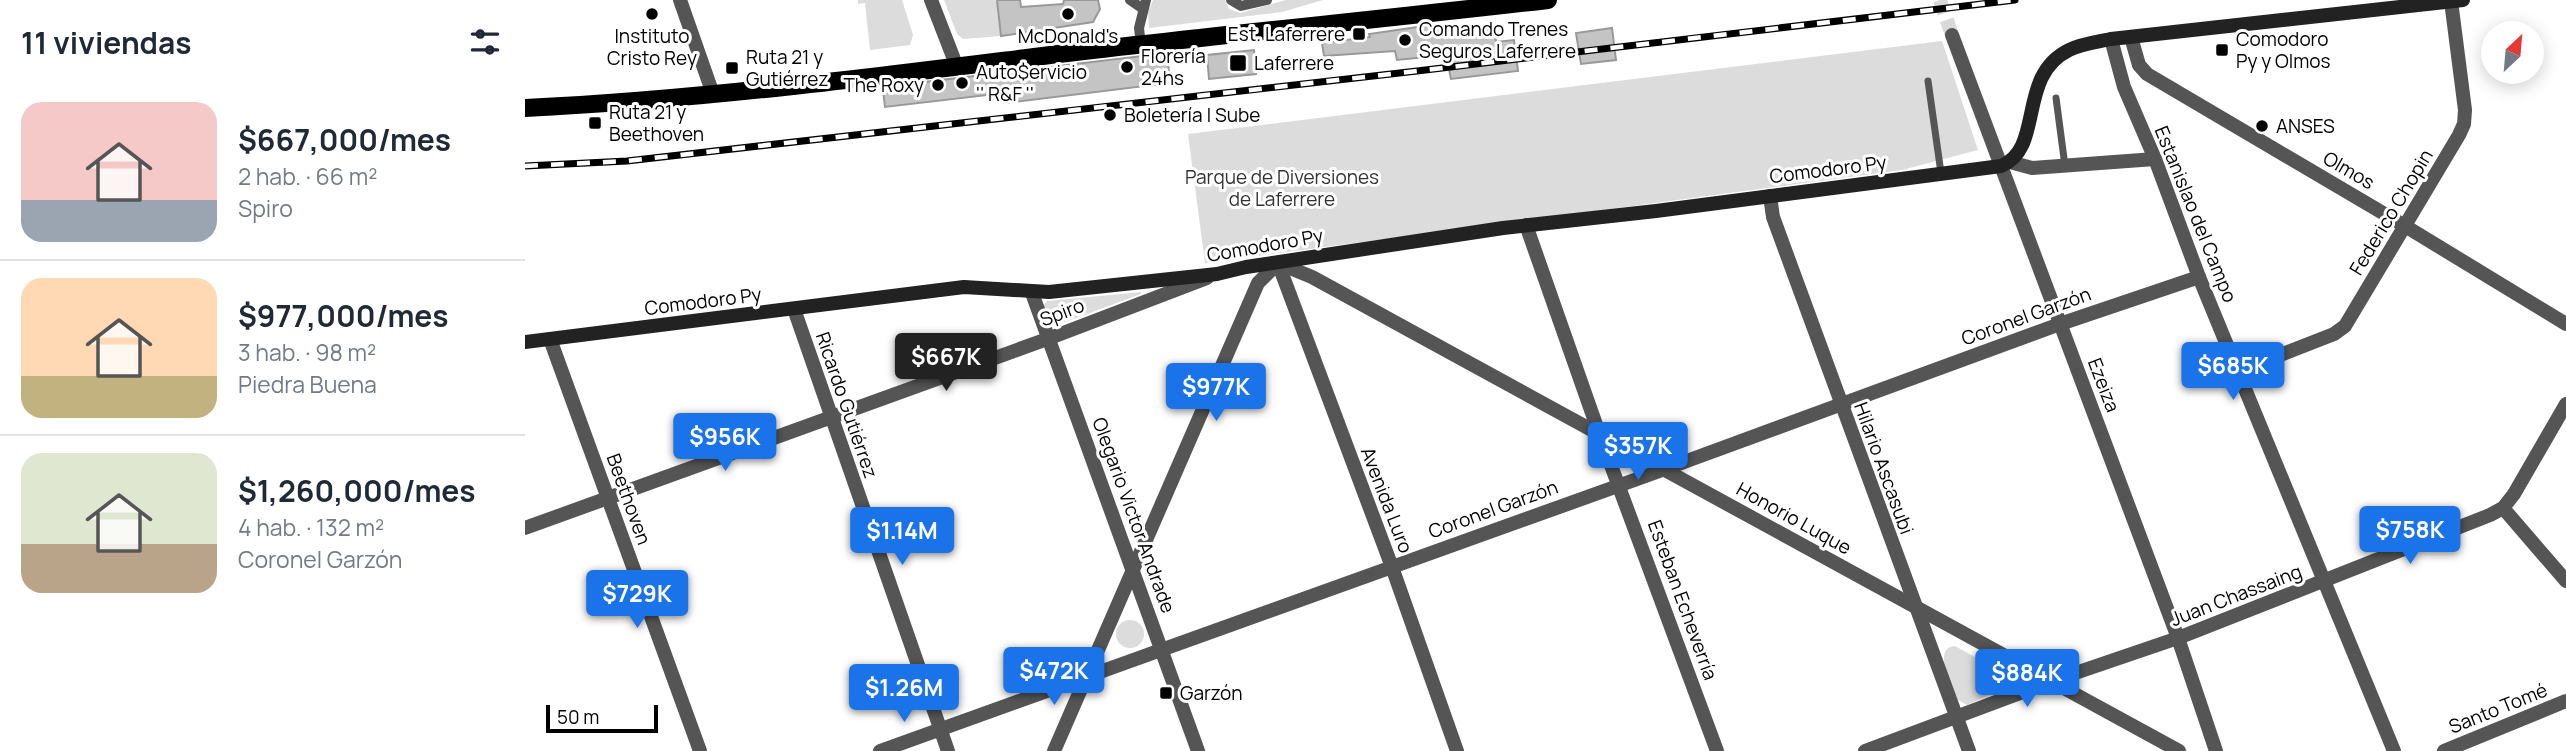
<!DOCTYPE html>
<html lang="es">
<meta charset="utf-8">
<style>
:root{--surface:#fff;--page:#f2f2f3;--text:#1f2937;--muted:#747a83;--line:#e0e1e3;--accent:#1a73e8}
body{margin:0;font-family:Manrope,sans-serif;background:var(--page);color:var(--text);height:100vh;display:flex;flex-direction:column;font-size:26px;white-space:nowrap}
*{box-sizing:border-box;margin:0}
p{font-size:23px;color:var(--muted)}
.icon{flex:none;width:38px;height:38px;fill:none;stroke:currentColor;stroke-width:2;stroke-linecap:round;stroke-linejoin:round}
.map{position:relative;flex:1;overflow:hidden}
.sheet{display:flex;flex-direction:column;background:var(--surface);width:525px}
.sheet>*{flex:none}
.needle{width:46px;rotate:26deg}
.fabs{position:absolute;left:1956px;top:21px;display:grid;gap:14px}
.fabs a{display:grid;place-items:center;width:63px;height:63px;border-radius:50%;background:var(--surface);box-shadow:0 4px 18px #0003;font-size:35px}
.scale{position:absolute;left:21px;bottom:18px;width:112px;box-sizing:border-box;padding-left:7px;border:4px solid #000;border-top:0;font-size:19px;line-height:24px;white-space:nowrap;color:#000;-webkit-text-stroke:5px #fff;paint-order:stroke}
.price{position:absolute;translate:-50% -60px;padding:0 16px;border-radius:7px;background:var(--accent);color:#fff;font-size:23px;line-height:46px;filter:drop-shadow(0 2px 4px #0008)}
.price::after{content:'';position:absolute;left:50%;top:42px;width:21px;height:16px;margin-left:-10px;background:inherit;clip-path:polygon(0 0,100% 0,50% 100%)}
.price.current{background:#222;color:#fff}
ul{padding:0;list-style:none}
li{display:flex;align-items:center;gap:21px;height:175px;padding:0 21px}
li+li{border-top:2px solid var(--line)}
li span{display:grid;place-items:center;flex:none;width:196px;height:140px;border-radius:21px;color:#555}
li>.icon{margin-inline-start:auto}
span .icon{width:84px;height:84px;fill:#fffc;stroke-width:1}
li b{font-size:30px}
h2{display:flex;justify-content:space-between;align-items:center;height:84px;padding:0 21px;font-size:30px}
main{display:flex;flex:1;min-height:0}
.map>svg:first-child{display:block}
</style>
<main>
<section class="sheet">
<h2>11 viviendas<svg class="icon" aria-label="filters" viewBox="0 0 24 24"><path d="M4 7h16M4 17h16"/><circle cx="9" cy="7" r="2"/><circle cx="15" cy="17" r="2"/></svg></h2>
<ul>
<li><span style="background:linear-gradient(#f6c9c9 70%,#9aa5b1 0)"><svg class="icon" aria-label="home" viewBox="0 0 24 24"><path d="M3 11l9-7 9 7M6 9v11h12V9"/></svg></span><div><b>$667,000/mes</b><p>2 hab. · 66 m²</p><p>Spiro</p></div></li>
<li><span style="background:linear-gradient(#ffd9b3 70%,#c2b280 0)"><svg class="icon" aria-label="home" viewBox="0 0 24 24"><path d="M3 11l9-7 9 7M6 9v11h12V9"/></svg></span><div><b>$977,000/mes</b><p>3 hab. · 98 m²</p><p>Piedra Buena</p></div></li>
<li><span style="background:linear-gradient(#dfe7d0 65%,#b9a48a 0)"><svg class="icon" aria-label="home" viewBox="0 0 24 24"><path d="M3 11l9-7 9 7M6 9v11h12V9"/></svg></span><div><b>$1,260,000/mes</b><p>4 hab. · 132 m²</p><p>Coronel Garzón</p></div></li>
</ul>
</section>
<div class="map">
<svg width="2041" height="751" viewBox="0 0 2041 751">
<rect width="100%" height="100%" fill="#fff"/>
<g fill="#dcdcdc">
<path d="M 333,0 L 377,0 L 388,35 L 385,45 L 345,50 L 340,3 L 333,4 Z"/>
<path d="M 419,0 L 472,0 L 476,36 L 438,39 L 432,34 Z"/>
<path d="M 628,0 L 700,0 L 704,9 L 715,13 L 761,0 L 798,0 L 757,12 L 624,28 L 623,12 Z"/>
<path d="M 1417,41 L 1453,150 L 1377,170 L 680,263 L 663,134 Z"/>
<path d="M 616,292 L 616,294 L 532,325 L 524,322 L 518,306 L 522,301 Z"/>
<circle cx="605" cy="634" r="14"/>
<path d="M 1430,646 L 1484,676 L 1484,686 L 1442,705 L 1433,700 C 1428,687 1406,648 1430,646 Z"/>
</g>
<g fill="#c4c4c4" stroke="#999" stroke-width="2">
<path d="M 472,0 L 495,0 L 496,7 L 538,4 L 539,0 L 573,0 L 575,9 L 568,22 L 476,36 Z"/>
<path d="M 914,24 L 915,36 L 970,29 L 971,42 L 989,40 L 993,71 L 926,79 L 921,55 L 872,60 L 870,51 L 799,56 L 797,43 L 845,37 L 844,34 Z"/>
<path d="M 1087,28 L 1091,60 L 1056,64 L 1051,33 Z"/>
<path d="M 729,50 L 731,74 L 684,79 L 682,55 Z"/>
<path d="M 642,53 L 645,83 L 481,103 L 479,93 L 360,107 L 358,90 L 383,87 L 383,84 Z"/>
</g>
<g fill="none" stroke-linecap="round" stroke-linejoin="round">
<path stroke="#d9d9d9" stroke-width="14" stroke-dasharray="14 7" stroke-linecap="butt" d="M 1415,0 L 1427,35"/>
<g stroke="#555" stroke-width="7">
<path d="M 1403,81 L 1416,173"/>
<path d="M 1531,98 L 1540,166"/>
</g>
<g stroke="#555" stroke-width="10">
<path d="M 605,0 L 618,9"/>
<path d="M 706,0 L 716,6 L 742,0"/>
<path d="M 616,45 L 614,28 L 621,0"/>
</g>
<g stroke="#555" stroke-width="14">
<path d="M 155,0 L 188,94"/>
<path d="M 1427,35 L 1653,638 L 1691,751"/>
<path d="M 1606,37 L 1614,65 L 1622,74 L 1880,226 L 2041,324"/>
<path d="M 1586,39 L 1599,87 L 1630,159 L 1674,277 L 1869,751"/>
<path d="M 1485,162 L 1507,168 L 1630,159"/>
<path d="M 1245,196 L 1248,217 L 1444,751"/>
<path d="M 1001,225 L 1074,433 L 1192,751"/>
<path d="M 753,263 L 787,277 L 1654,751"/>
<path d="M 753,263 L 867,567 L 932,751"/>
<path d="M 507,293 L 673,751"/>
<path d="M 269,309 L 423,751"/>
<path d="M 25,339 L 175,751"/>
<path d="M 1714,371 L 1809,334 L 1820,326 L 1934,135 L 1939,124 L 1940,110 L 1926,1"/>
<path d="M 1978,508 L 2041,581"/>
<path d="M 0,528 L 525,338 L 682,278"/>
<path d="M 355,751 L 1140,469 L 1535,324 L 1674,277"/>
<path d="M 529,751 L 733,283 L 753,263"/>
<path d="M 1340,751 L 1527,681 L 1653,638 L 1965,515 L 1978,508 L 1989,494 L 2041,404"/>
<path d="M 1919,751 L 2041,701"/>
</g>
<path stroke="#555" stroke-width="14" d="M 406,0 L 432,67"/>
<path stroke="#222" stroke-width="14" d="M 0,342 L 439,287 L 524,292 L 692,274 L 721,267 L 978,228 L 1131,211 L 1476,166 C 1520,148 1491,76 1544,50 C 1556,44 1572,42 1586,39 L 1938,0"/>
<path stroke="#000" stroke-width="18" d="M 0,108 C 170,100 340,78 509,57 C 680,36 852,20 1023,0"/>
<defs>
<path id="rail" d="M 0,166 L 102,161 L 892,71 L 1490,0"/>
</defs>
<use href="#rail" stroke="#000" stroke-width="7"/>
<use href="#rail" stroke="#fff" stroke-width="4.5" stroke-dasharray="13" stroke-linecap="butt"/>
</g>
<g fill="#000" stroke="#fff" stroke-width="2.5">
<circle cx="127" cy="14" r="7"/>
<circle cx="543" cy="14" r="7"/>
<rect x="827" y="27" width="14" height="14" rx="3.5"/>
<circle cx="880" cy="40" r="7"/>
<rect x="1690" y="43" width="14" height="14" rx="3.5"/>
<rect x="704" y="54" width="18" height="18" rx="3.5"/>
<circle cx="602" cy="67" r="7"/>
<rect x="200" y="61" width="14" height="14" rx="3.5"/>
<circle cx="437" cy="83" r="7"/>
<circle cx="413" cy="85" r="7"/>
<circle cx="585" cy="115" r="7"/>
<rect x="63" y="116" width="14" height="14" rx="3.5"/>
<circle cx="1737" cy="126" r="7"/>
<rect x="634" y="686" width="14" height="14" rx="3.5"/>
</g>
<g text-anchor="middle" stroke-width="6" stroke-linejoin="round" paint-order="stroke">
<g font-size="19" fill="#000" stroke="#fff" text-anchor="start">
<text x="894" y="36">Comando Trenes<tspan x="894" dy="22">Seguros Laferrere</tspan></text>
<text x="820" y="41" text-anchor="end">Est. Laferrere</text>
<text x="127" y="43" text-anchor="middle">Instituto<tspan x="127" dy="22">Cristo Rey</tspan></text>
<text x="543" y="43" text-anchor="middle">McDonald's</text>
<text x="1711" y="46">Comodoro<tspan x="1711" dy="22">Py y Olmos</tspan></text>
<text x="616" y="63">Florería<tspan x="616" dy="22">24hs</tspan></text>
<text x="221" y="64">Ruta 21 y<tspan x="221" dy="22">Gutiérrez</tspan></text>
<text x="729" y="70">Laferrere</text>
<text x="451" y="79">Auto$ervicio<tspan x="451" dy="22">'' R&amp;F ''</tspan></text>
<text x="399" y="92" text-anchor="end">The Roxy</text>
<text x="84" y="119">Ruta 21 y<tspan x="84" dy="22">Beethoven</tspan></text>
<text x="599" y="122">Boletería | Sube</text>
<text x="1751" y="133">ANSES</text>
<text x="655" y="700">Garzón</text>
</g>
<g font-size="19" fill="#000" stroke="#fff">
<text transform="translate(1303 169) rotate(-7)" y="7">Comodoro Py</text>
<text transform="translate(1824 170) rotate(30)" y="7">Olmos</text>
<text transform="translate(1866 212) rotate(-59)" y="7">Federico Chopin</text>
<text transform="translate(1671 214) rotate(68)" y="7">Estanislao del Campo</text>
<text transform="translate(740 245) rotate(-10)" y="7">Comodoro Py</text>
<text transform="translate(178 301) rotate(-7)" y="7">Comodoro Py</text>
<text transform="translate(537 312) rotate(-21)" y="7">Spiro</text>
<text transform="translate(1501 316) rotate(-20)" y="7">Coronel Garzón</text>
<text transform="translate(1579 385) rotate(69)" y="7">Ezeiza</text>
<text transform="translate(322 405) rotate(71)" y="7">Ricardo Gutiérrez</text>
<text transform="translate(1359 468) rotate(70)" y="7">Hilario Ascasubi</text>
<text transform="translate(104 499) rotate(70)" y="7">Beethoven</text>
<text transform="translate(862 500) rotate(69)" y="7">Avenida Luro</text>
<text transform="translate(968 509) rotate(-20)" y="7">Coronel Garzón</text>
<text transform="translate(609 515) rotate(70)" y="7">Olegario Victor Andrade</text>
<text transform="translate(1269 518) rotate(29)" y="7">Honorio Luque</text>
<text transform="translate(1711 595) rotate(-21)" y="7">Juan Chassaing</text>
<text transform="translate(1158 600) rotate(70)" y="7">Esteban Echeverría</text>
<text transform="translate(1973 708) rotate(-22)" y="7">Santo Tomé</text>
</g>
<g font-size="19" fill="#333" stroke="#fff">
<text x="757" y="184">Parque de Diversiones<tspan x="757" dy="22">de Laferrere</tspan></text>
</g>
</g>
</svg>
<div class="fabs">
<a><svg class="needle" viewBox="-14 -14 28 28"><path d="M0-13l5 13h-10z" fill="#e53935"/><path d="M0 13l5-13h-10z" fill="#747a83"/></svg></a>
</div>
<div class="scale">50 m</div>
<b class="price current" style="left:421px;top:393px">$667K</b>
<b class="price" style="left:1708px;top:402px">$685K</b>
<b class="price" style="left:691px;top:423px">$977K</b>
<b class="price" style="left:200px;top:473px">$956K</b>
<b class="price" style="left:1113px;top:482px">$357K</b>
<b class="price" style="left:1885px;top:566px">$758K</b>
<b class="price" style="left:377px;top:567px">$1.14M</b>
<b class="price" style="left:112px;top:630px">$729K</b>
<b class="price" style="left:529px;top:707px">$472K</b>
<b class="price" style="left:1502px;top:709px">$884K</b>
<b class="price" style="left:379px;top:724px">$1.26M</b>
</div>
</main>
